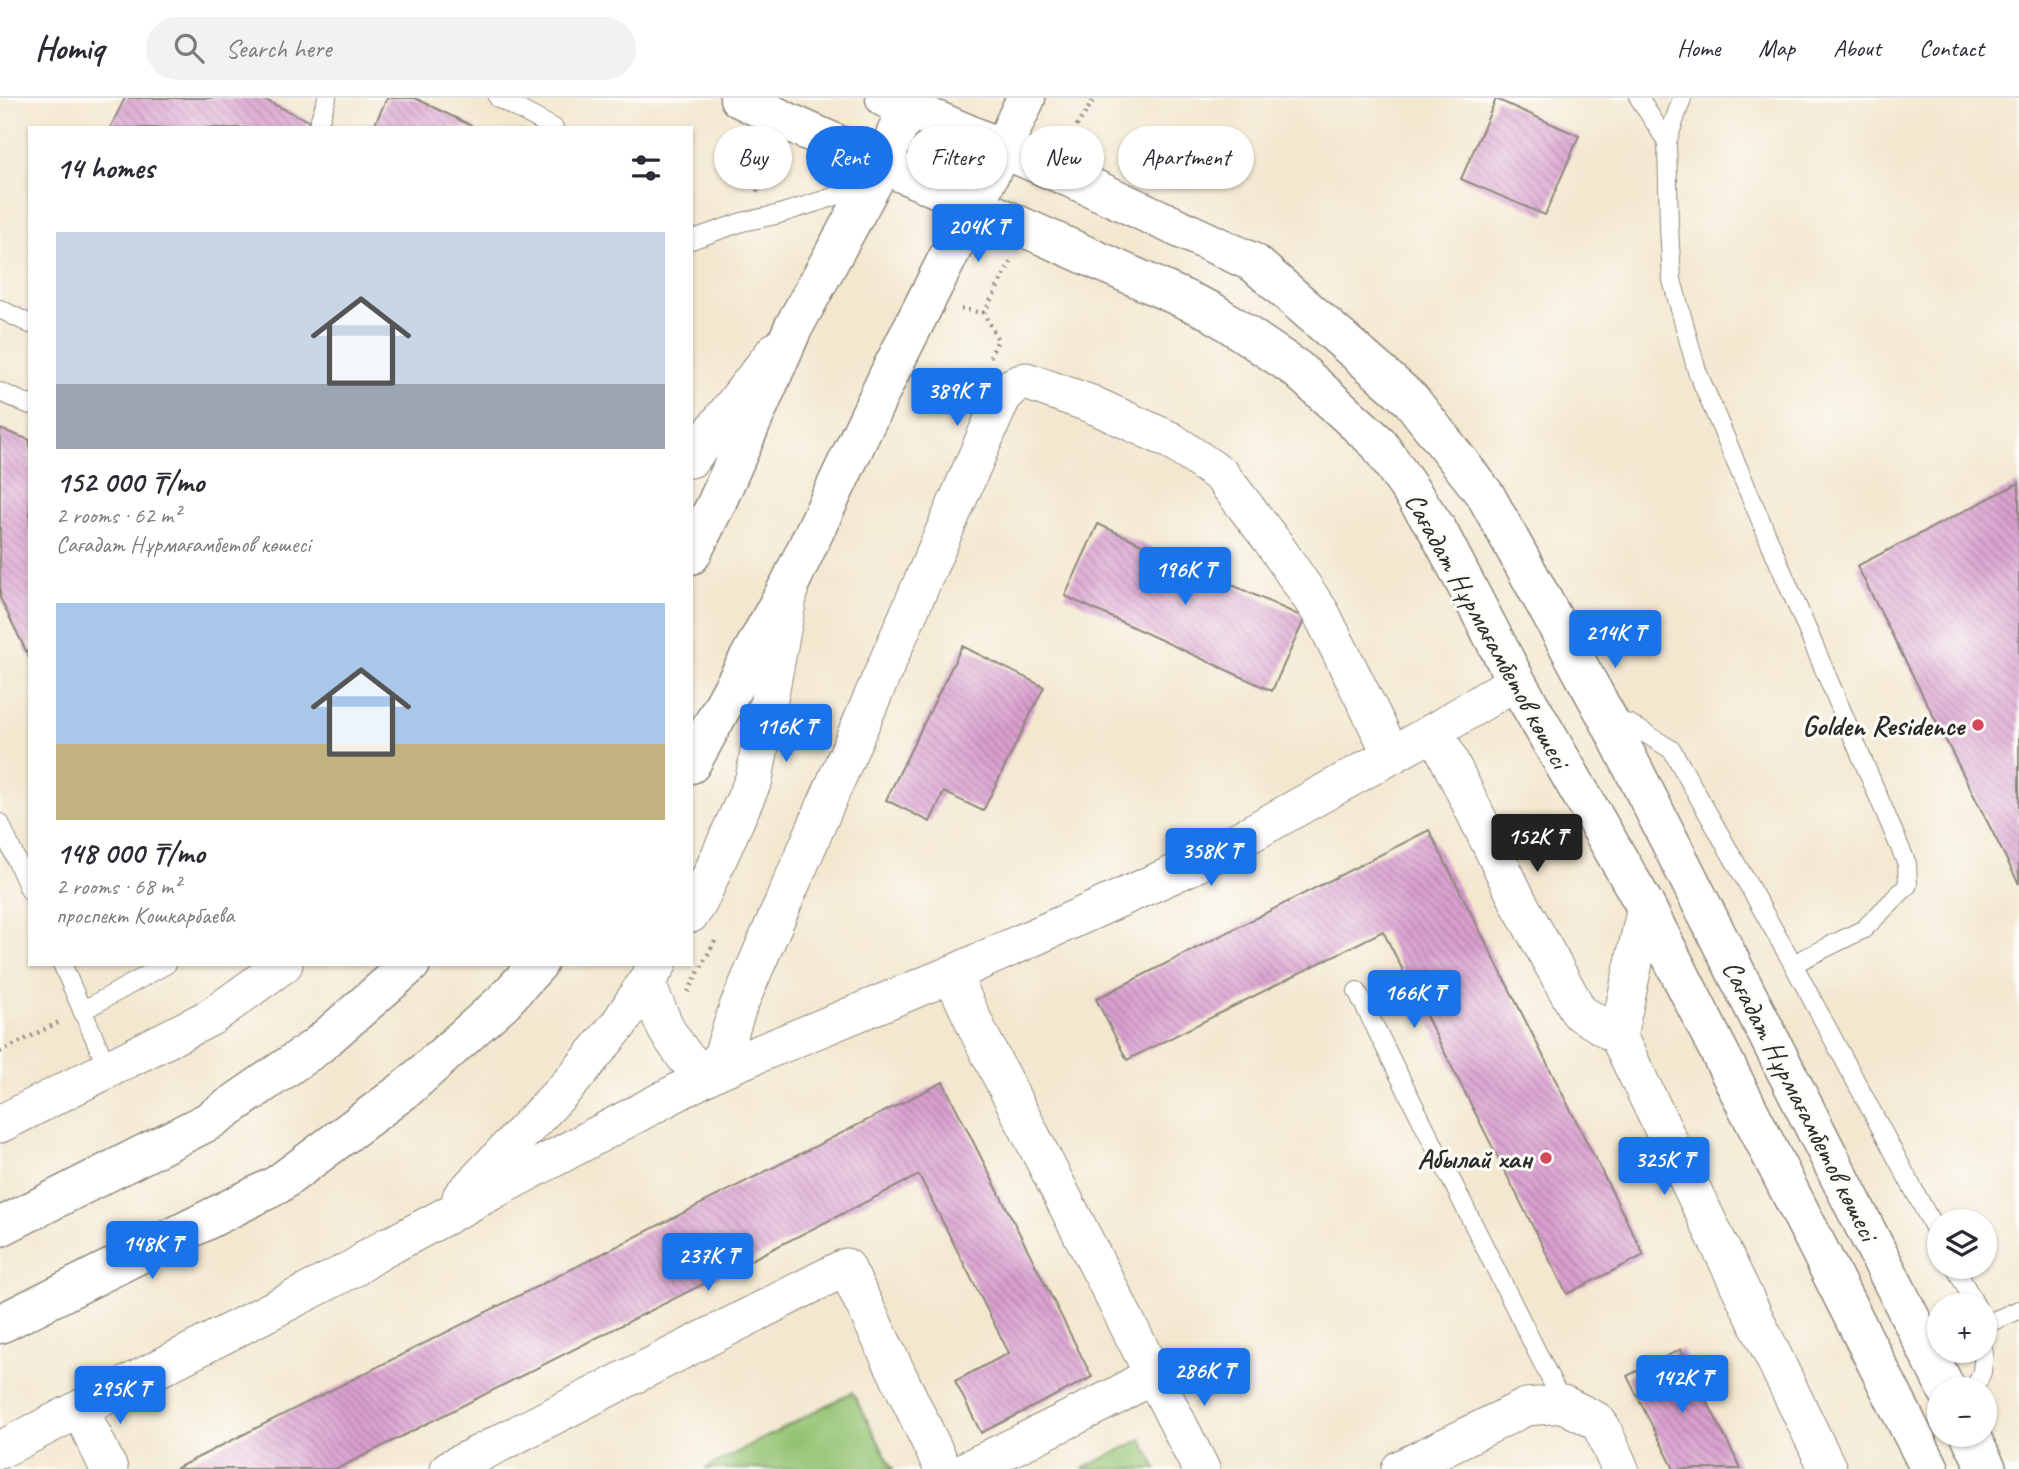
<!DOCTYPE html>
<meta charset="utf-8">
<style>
:root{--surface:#fff;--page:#f2f2f3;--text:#2b2b33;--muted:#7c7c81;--line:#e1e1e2;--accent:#1a73e8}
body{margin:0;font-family:Caveat,sans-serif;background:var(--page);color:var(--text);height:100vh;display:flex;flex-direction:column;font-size:26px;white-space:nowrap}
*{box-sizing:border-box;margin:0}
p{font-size:23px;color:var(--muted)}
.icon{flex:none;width:38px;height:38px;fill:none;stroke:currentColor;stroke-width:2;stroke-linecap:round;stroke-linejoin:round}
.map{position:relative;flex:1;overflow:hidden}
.sheet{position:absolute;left:28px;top:28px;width:665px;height:840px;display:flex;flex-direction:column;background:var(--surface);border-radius:0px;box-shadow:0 2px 5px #0004}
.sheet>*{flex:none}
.banner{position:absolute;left:714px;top:28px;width:665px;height:63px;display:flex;gap:14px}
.buttons{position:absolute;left:1927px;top:1111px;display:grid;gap:14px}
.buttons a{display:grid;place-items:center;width:70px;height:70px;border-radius:50%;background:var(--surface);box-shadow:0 2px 5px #0004;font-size:35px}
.price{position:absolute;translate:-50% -60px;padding:0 16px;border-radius:7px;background:var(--accent);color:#fff;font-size:23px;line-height:46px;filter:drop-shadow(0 2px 4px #0008)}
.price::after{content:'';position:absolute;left:50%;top:42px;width:21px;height:16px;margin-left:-10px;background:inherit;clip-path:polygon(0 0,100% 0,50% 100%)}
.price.on{background:#222;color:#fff}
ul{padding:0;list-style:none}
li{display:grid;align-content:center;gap:14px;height:371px;padding:0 28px}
li span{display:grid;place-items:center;height:217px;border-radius:0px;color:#555}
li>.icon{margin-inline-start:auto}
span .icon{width:126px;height:126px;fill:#fffc;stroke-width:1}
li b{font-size:30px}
h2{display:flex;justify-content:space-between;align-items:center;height:84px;padding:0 28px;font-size:30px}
.chip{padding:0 24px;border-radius:32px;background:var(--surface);box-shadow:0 2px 5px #0004;font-size:24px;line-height:63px}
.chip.on{background:var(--accent);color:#fff}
header{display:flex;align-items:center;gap:42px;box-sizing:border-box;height:98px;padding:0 35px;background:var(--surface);border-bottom:2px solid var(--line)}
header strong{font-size:33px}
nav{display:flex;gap:38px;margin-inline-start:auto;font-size:24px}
.search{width:490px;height:63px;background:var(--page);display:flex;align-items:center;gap:18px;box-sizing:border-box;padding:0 24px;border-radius:38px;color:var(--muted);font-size:26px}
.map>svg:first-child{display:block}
</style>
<header>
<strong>Homiq</strong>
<div class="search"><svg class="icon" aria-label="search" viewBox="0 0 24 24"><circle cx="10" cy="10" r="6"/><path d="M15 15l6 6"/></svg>Search here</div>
<nav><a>Home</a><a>Map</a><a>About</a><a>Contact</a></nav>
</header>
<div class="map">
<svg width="2019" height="1371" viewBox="0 0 2019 1371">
<defs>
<pattern id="building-back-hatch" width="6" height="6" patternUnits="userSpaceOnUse" patternTransform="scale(1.75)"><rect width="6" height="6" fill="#d99fcf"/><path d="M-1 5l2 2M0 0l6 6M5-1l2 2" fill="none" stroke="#b082a8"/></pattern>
</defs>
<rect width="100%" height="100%" fill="#fdfcf7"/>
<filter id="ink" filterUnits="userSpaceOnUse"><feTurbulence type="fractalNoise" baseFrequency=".0143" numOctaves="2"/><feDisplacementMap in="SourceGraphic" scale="14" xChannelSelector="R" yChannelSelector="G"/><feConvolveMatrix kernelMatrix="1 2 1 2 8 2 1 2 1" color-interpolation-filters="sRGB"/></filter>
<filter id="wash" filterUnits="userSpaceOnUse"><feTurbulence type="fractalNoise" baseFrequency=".00686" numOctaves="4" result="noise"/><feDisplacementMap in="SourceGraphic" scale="28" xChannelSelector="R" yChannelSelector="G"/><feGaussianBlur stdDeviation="1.57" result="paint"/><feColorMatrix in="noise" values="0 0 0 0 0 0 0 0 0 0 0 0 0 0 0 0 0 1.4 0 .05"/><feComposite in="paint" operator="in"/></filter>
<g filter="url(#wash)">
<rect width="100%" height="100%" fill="#f3e7cf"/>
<g fill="#93c271" stroke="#5f764e" stroke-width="2">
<path d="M 852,1294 L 893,1371 L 705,1371 Z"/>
<path d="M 1142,1341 L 1157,1371 L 1082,1371 Z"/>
</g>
<g id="blocks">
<g fill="url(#building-back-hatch)">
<path d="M 125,0 L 261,0 L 309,23 L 306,30 L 110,30 Z"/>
<path d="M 387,0 L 415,0 L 476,30 L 373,30 Z"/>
<path d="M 1496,1 L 1579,38 L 1545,117 L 1461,81 Z"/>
<path d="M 0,331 L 30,342 L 30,561 L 0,500 Z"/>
<path d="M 2019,385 L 2019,786 L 1857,468 Z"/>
<path d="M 1098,426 L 1305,520 L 1272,593 L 1065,498 Z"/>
<path d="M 962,548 L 1044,589 L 983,713 L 944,694 L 930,724 L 886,702 Z"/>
<path d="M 1429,732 L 1644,1157 L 1567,1196 L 1383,833 L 1127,962 L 1096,901 Z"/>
<path d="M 943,984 L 1092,1279 L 981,1335 L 955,1283 L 1009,1255 L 919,1077 L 337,1371 L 175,1371 Z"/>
<path d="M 1681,1251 L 1741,1371 L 1674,1371 L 1627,1278 Z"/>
</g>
</g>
</g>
<g filter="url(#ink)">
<use href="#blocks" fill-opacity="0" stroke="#8f897d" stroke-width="2"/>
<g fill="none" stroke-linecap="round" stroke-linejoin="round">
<defs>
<g id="service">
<path d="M 498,0 L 554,30"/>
<path d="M 1639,0 L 1667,44"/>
<path d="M 1682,0 L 1667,44 L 1669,130 L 1672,182 L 1697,273 L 1907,766 L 1908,787 L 1864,831 L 1793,866"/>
<path d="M 317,30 L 327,0"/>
<path d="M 691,142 L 742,124 L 776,117 L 865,89"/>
<path d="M 0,211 L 30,226"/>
<path d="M 0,294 L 30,307"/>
<path d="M 1612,622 L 1630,626 L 1672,652 L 1793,866 L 1939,1139"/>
<path d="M 0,725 L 30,793"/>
<path d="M 62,866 L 108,971"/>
<path d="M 1357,893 L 1563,1306"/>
<path d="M 82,913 L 167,866"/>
<path d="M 1955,1169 L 1976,1208"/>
<path d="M 1986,1226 L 2019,1212"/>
<path d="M 1974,1292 L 1982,1274 L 1984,1253"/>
</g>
<g id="minor">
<path d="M 691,361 L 775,253"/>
<path d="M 1435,633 L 1519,805 L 1579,914 L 1618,938"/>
<path d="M 1646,809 L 1618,938 L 1828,1371"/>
<path d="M 691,816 L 699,804 L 754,681 L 789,495"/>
<path d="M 952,876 L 1196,766 L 1435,633 L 1516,583"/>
<path d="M 646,885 L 667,933 L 685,959 L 707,978"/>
<path d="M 717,973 L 738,909 L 1002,300 L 1013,288 L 1026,283 L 1091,306 L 1170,342 L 1221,377 L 1272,443 L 1321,515 L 1392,657"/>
<path d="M 0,1026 L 211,919 L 284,866"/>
<path d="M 461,1099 L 572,983 L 619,926 L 658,866"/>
<path d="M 369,1159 L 717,973 L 952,876 L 979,935 L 1153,1276 L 1118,1297 L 968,1371"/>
<path d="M 1153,1276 L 1201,1371"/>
<path d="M 80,1311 L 109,1371"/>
<path d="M 0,1352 L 354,1170 L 389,1147"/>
<path d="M 449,1371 L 846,1169 L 943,1371"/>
<path d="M 1400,1371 L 1526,1309 L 1563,1306 L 1597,1323 L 1602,1330 L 1620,1371"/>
</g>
<g id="tertiary">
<path d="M 739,0 L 790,25 L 1211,213 L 1297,271 L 1378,345 L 1437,431 L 1516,583 L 1646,809 L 1930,1371"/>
<path d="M 885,0 L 1084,86 L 1254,165 L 1411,302 L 1486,398 L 1608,621 L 1947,1292"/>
<path d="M 1970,1337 L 1987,1371"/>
</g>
<g id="secondary">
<path d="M 691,457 L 717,404 L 793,230 L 883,66 L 911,0"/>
<path d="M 691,666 L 791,483 L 891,272 L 1002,52 L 1026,0"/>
<path d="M 0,1129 L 209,1023 L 316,949 L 411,866"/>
<path d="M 0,1226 L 277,1087 L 406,991 L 504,903 L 538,866"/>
</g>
</defs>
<use href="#service" stroke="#8f897d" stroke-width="20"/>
<use href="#minor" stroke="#8f897d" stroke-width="39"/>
<use href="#tertiary" stroke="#8f897d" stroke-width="41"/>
<use href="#secondary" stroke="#8f897d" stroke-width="41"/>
<g stroke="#8f897d" stroke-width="4.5" stroke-dasharray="2 5" stroke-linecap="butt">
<path d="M 1069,40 L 1095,0"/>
<path d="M 757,94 L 774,57"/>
<path d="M 961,211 L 984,215"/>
<path d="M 990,259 L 998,242 L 984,215 L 1011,164"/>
<path d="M 688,894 L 715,843"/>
<path d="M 0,954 L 59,924"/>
</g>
<use href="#service" stroke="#fff" stroke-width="18"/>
<use href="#minor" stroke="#fff" stroke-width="37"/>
<use href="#tertiary" stroke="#fff" stroke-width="38"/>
<use href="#secondary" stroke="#fff" stroke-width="38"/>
</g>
</g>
<g fill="#d1495b" stroke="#fdfcf7" stroke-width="2.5">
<circle cx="1978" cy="627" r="7"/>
<circle cx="1546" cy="1060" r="7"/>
</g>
<g text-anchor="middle" stroke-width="6" stroke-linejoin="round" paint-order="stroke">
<g font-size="28" fill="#2b2b2b" stroke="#fdfcf7">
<text transform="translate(1488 532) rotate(61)" y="10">Сағадат Нұрмағамбетов көшесі</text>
<text transform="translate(1801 1002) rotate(63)" y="10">Сағадат Нұрмағамбетов көшесі</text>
</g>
<g font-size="28" font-weight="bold" fill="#2b2b2b" stroke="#fdfcf7" text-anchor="end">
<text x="1964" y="637">Golden Residence</text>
<text x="1532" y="1070">Абылай хан</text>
</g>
</g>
</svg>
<div class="buttons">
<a><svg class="icon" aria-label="layers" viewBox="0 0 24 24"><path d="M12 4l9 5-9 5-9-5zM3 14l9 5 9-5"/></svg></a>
<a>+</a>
<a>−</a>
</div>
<b class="price" style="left:978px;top:166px">204K ₸</b>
<b class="price" style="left:957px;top:330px">389K ₸</b>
<b class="price" style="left:1185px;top:509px">196K ₸</b>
<b class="price" style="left:1615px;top:572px">214K ₸</b>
<b class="price" style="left:786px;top:666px">116K ₸</b>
<b class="price on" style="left:1537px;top:776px">152K ₸</b>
<b class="price" style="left:1211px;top:790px">358K ₸</b>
<b class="price" style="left:1414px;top:932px">166K ₸</b>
<b class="price" style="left:1664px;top:1099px">325K ₸</b>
<b class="price" style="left:152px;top:1183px">148K ₸</b>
<b class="price" style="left:708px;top:1195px">237K ₸</b>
<b class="price" style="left:1204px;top:1310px">286K ₸</b>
<b class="price" style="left:1682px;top:1317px">142K ₸</b>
<b class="price" style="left:120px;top:1328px">295K ₸</b>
<div class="banner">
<a class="chip">Buy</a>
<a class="chip on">Rent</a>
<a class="chip">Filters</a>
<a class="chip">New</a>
<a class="chip">Apartment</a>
</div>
<section class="sheet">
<h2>14 homes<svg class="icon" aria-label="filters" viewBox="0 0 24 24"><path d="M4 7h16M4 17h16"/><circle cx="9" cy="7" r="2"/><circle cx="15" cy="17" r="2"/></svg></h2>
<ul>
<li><span style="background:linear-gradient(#c9d6e8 70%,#9aa5b1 0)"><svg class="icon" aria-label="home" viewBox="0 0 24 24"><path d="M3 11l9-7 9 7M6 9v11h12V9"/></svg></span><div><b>152 000 ₸/mo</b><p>2 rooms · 62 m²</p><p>Сағадат Нұрмағамбетов көшесі</p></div></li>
<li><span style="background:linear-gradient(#a9c7e8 65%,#c2b280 0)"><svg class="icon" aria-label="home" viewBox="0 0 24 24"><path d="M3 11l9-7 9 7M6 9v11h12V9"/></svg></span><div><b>148 000 ₸/mo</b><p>2 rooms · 68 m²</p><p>проспект Кошкарбаева</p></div></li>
</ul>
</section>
</div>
